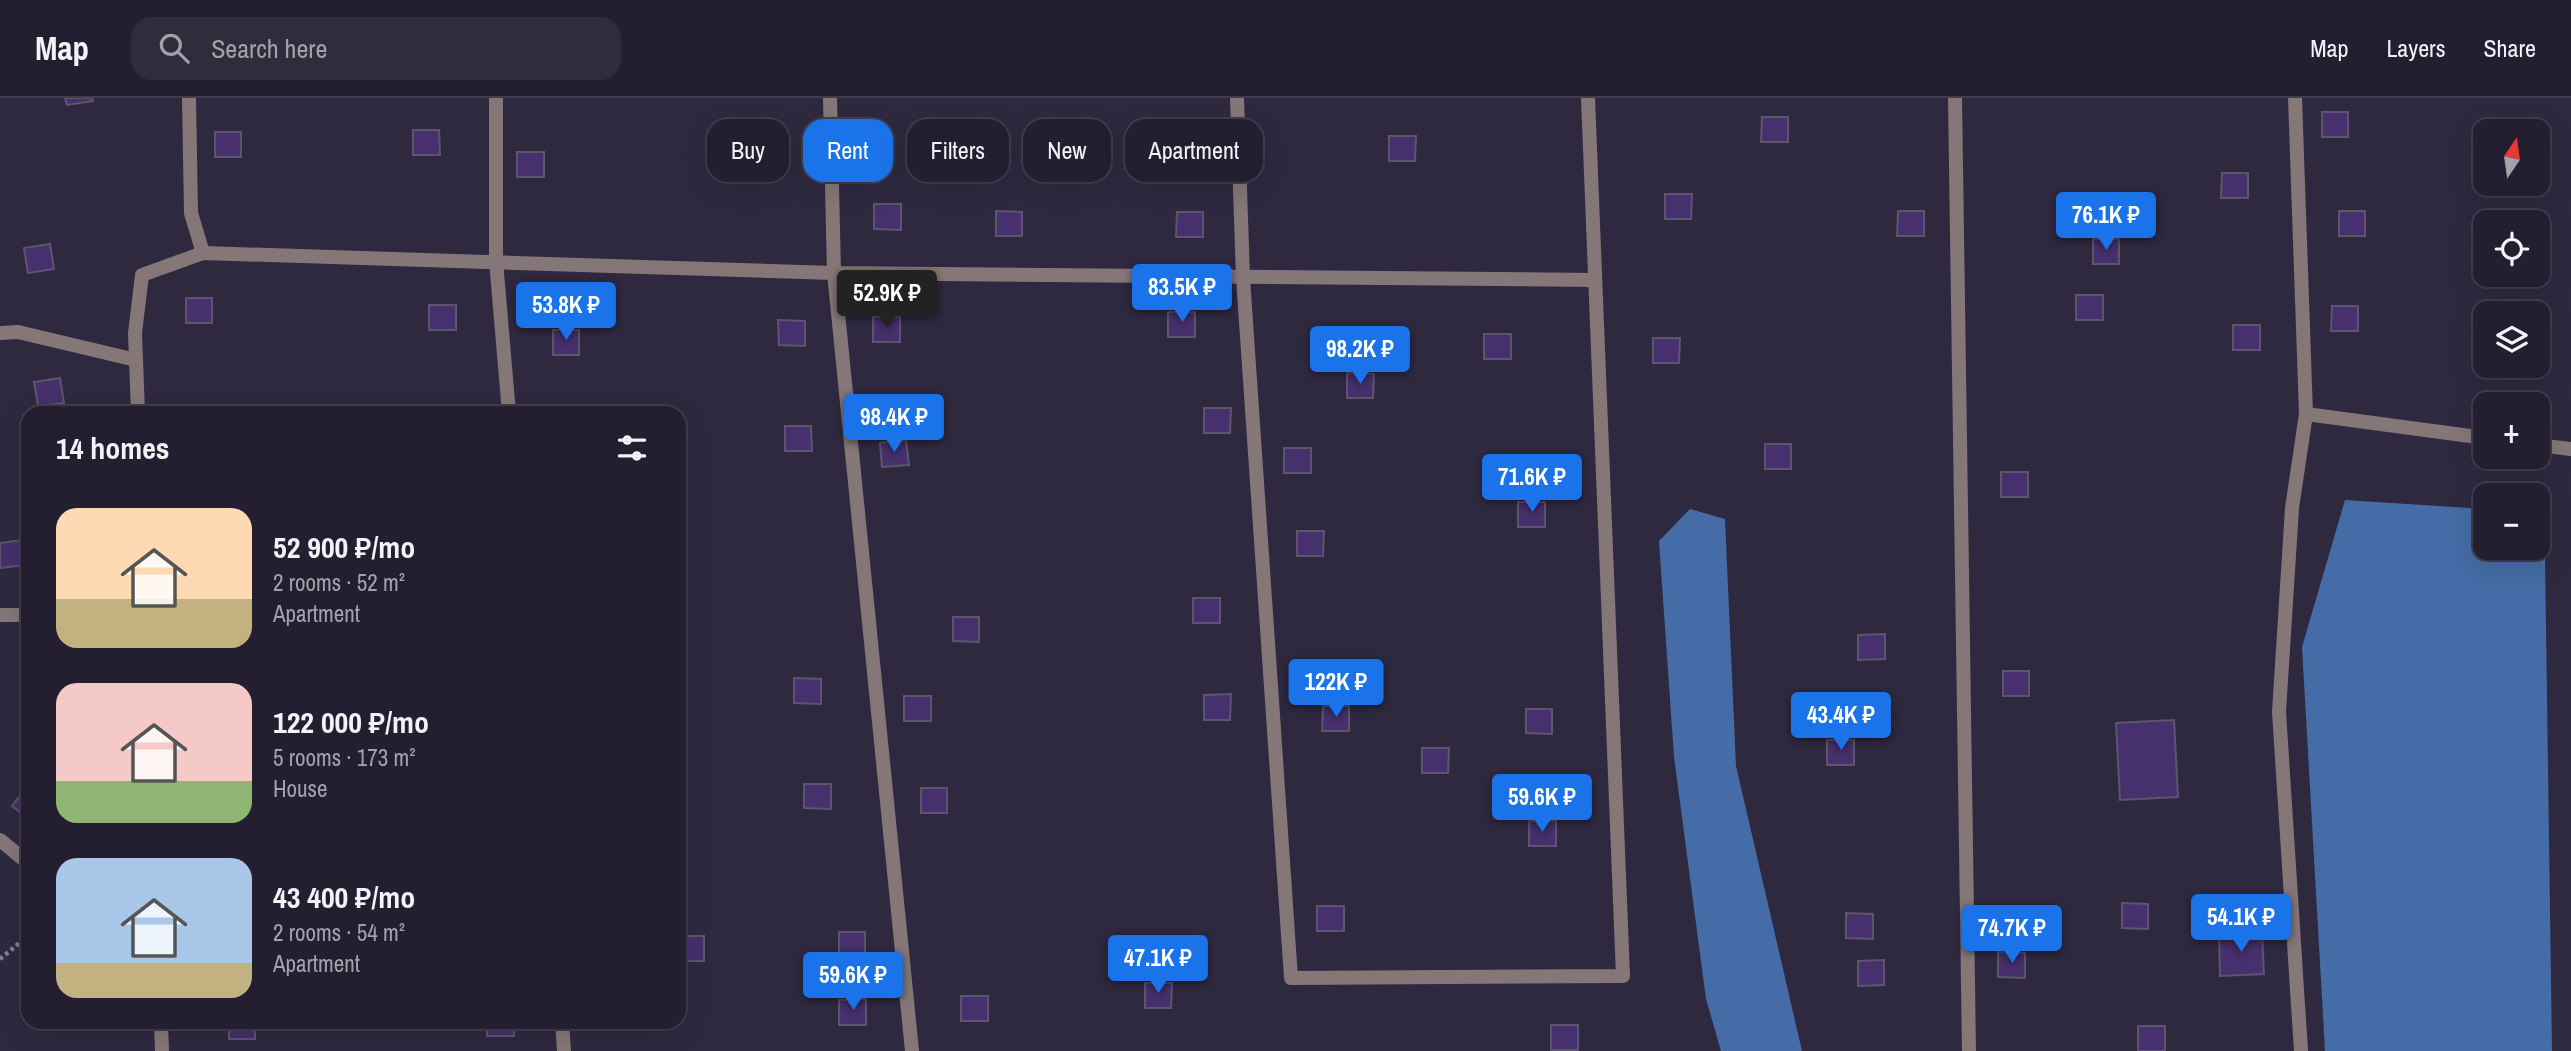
<!DOCTYPE html>
<meta charset="utf-8">
<style>
:root{--surface:#231f30;--page:#2f2c3c;--text:#f1f3f6;--muted:#a3a2ab;--line:#403d4c;--accent:#1a73e8}
body{margin:0;font-family:"Archivo Narrow",sans-serif;background:var(--page);color:var(--text);height:100vh;display:flex;flex-direction:column;font-size:26px;white-space:nowrap}
*{box-sizing:border-box;margin:0}
p{font-size:23px;color:var(--muted)}
.icon{flex:none;width:38px;height:38px;fill:none;stroke:currentColor;stroke-width:2;stroke-linecap:round;stroke-linejoin:round}
.map{position:relative;flex:1;overflow:hidden}
.drawer{position:absolute;left:21px;top:308px;width:665px;height:623px;display:flex;flex-direction:column;background:var(--surface);border-radius:21px;box-shadow:0 7px 28px #0002,0 0 0 2px var(--line)}
.drawer>*{flex:none}
.banner{position:absolute;left:707px;top:21px;width:665px;height:63px;display:flex;gap:14px}
.needle{width:46px;rotate:13deg}
.tools{position:absolute;left:2473px;top:21px;display:grid;gap:14px}
.tools a{display:grid;place-items:center;width:77px;height:77px;border-radius:14px;background:var(--surface);box-shadow:0 7px 28px #0002,0 0 0 2px var(--line);font-size:35px}
.price{position:absolute;translate:-50% -60px;padding:0 16px;border-radius:7px;background:var(--accent);color:#fff;font-size:23px;line-height:46px;filter:drop-shadow(0 2px 4px #0008)}
.price::after{content:'';position:absolute;left:50%;top:42px;width:21px;height:16px;margin-left:-10px;background:inherit;clip-path:polygon(0 0,100% 0,50% 100%)}
.price.active{background:#222;color:#fff}
ul{padding:0;list-style:none}
li{display:flex;align-items:center;gap:21px;height:175px;padding:0 35px}
li span{display:grid;place-items:center;flex:none;width:196px;height:140px;border-radius:21px;color:#555}
li>.icon{margin-inline-start:auto}
span .icon{width:84px;height:84px;fill:#fffc;stroke-width:1}
li b{font-size:30px}
h2{display:flex;justify-content:space-between;align-items:center;height:84px;padding:0 35px;font-size:30px}
.chip{padding:0 24px;border-radius:21px;background:var(--surface);box-shadow:0 7px 28px #0002,0 0 0 2px var(--line);font-size:24px;line-height:63px}
.chip.active{background:var(--accent);color:#fff}
header{display:flex;align-items:center;gap:42px;box-sizing:border-box;height:98px;padding:0 35px;background:var(--surface);border-bottom:2px solid var(--line)}
header strong{font-size:33px}
nav{display:flex;gap:38px;margin-inline-start:auto;font-size:24px}
.search{width:490px;height:63px;background:var(--page);display:flex;align-items:center;gap:18px;box-sizing:border-box;padding:0 24px;border-radius:21px;color:var(--muted);font-size:26px}
.map>svg:first-child{display:block}
</style>
<header>
<strong>Map</strong>
<div class="search"><svg class="icon" aria-label="search" viewBox="0 0 24 24"><circle cx="10" cy="10" r="6"/><path d="M15 15l6 6"/></svg>Search here</div>
<nav><a>Map</a><a>Layers</a><a>Share</a></nav>
</header>
<div class="map">
<svg width="2571" height="953" viewBox="0 0 2571 953">
<rect width="100%" height="100%" fill="#2f2940"/>
<g fill="#456ca6">
<path d="M 2345,402 L 2485,411 L 2485,450 L 2535,450 L 2545,459 L 2552,953 L 2325,953 L 2302,549 Z"/>
<path d="M 1690,411 L 1725,421 L 1736,668 L 1802,953 L 1721,953 L 1706,901 L 1674,659 L 1659,443 Z"/>
</g>
<g fill="#46306d" stroke="#5c556e" stroke-width="2">
<path d="M 65,0 L 92,0 L 93,3 L 67,7 Z"/>
<rect x="2322" y="14" width="26" height="25"/>
<path d="M 1762,19 L 1788,19 L 1788,44 L 1761,44 Z"/>
<path d="M 413,32 L 439,32 L 440,57 L 413,57 Z"/>
<rect x="215" y="34" width="26" height="25"/>
<rect x="747" y="38" width="27" height="25"/>
<path d="M 1389,38 L 1416,38 L 1415,63 L 1389,63 Z"/>
<rect x="517" y="54" width="27" height="25"/>
<path d="M 2222,75 L 2248,75 L 2248,100 L 2221,100 Z"/>
<path d="M 1665,96 L 1692,96 L 1691,121 L 1665,121 Z"/>
<path d="M 874,106 L 901,106 L 901,132 L 874,131 Z"/>
<path d="M 996,113 L 1022,114 L 1022,138 L 996,138 Z"/>
<path d="M 1898,113 L 1924,113 L 1924,138 L 1897,138 Z"/>
<rect x="2339" y="113" width="26" height="25"/>
<path d="M 1177,114 L 1203,114 L 1203,139 L 1176,139 Z"/>
<rect x="2093" y="141" width="26" height="25"/>
<path d="M 50,146 L 54,171 L 28,175 L 24,150 Z"/>
<rect x="2076" y="197" width="27" height="25"/>
<rect x="186" y="200" width="26" height="25"/>
<rect x="429" y="207" width="27" height="25"/>
<path d="M 2332,208 L 2358,208 L 2358,233 L 2331,233 Z"/>
<rect x="1168" y="214" width="27" height="25"/>
<rect x="873" y="219" width="27" height="25"/>
<path d="M 778,222 L 805,223 L 805,248 L 779,247 Z"/>
<rect x="2233" y="227" width="27" height="25"/>
<rect x="553" y="232" width="26" height="25"/>
<rect x="1484" y="236" width="27" height="25"/>
<path d="M 1653,240 L 1680,240 L 1679,265 L 1653,265 Z"/>
<path d="M 1347,275 L 1374,276 L 1373,300 L 1347,300 Z"/>
<path d="M 60,280 L 64,305 L 38,308 L 34,284 Z"/>
<path d="M 1204,310 L 1231,310 L 1230,335 L 1204,335 Z"/>
<rect x="544" y="311" width="26" height="4"/>
<path d="M 785,328 L 811,328 L 812,353 L 785,353 Z"/>
<path d="M 906,342 L 909,367 L 882,369 L 880,345 Z"/>
<rect x="1765" y="346" width="26" height="25"/>
<rect x="1284" y="350" width="27" height="25"/>
<rect x="2001" y="374" width="27" height="25"/>
<rect x="1518" y="404" width="27" height="25"/>
<path d="M 1297,433 L 1324,433 L 1323,458 L 1297,458 Z"/>
<path d="M 22,442 L 26,467 L 0,470 L 0,445 Z"/>
<rect x="1193" y="500" width="27" height="25"/>
<path d="M 953,519 L 979,519 L 979,544 L 953,543 Z"/>
<path d="M 1885,536 L 1885,561 L 1858,562 L 1858,537 Z"/>
<rect x="2003" y="573" width="26" height="25"/>
<path d="M 794,580 L 821,581 L 821,606 L 794,605 Z"/>
<path d="M 1231,596 L 1230,622 L 1204,622 L 1204,597 Z"/>
<rect x="904" y="598" width="27" height="25"/>
<path d="M 1323,608 L 1349,608 L 1349,633 L 1322,633 Z"/>
<path d="M 1526,611 L 1552,611 L 1552,636 L 1526,635 Z"/>
<path d="M 2174,622 L 2178,699 L 2120,702 L 2116,625 Z"/>
<rect x="1827" y="642" width="27" height="25"/>
<path d="M 1422,650 L 1449,650 L 1448,675 L 1422,675 Z"/>
<path d="M 804,686 L 831,686 L 831,711 L 804,710 Z"/>
<path d="M 28,687 L 28,720 L 12,708 Z"/>
<rect x="921" y="690" width="26" height="25"/>
<rect x="1529" y="723" width="27" height="25"/>
<path d="M 2122,805 L 2148,806 L 2148,831 L 2122,830 Z"/>
<rect x="1317" y="808" width="27" height="25"/>
<path d="M 1846,815 L 1873,816 L 1873,841 L 1846,840 Z"/>
<rect x="839" y="834" width="26" height="25"/>
<path d="M 2262,834 L 2264,876 L 2220,878 L 2219,836 Z"/>
<rect x="679" y="838" width="25" height="25"/>
<path d="M 1998,854 L 2025,855 L 2025,880 L 1998,879 Z"/>
<path d="M 1884,862 L 1884,887 L 1858,888 L 1858,863 Z"/>
<path d="M 1145,885 L 1172,885 L 1171,910 L 1145,910 Z"/>
<rect x="961" y="898" width="27" height="25"/>
<path d="M 866,901 L 866,927 L 839,927 L 839,902 Z"/>
<rect x="229" y="924" width="26" height="17"/>
<rect x="487" y="924" width="27" height="14"/>
<rect x="1551" y="927" width="27" height="25"/>
<rect x="2138" y="928" width="27" height="25"/>
</g>
<g fill="none" stroke-linecap="round" stroke-linejoin="round">
<path stroke="#858194" stroke-width="4.5" stroke-dasharray="3.5 3.5" stroke-linecap="butt" d="M 0,861 L 28,838"/>
<g stroke="#857778" stroke-width="14">
<path d="M 189,0 L 191,115 L 203,155"/>
<path d="M 496,0 L 496,163 L 509,315"/>
<path d="M 1237,0 L 1243,180 L 1291,880 L 1623,878 L 1588,0"/>
<path d="M 2295,0 L 2306,316 L 2292,410 L 2279,614 L 2301,953"/>
<path d="M 834,175 L 912,953"/>
<path d="M 0,235 L 18,234 L 136,262"/>
<path d="M 2306,316 L 2485,340"/>
<path d="M 2538,347 L 2571,351"/>
<path d="M 0,517 L 28,517"/>
<path d="M 161,924 L 162,953"/>
<path d="M 562,924 L 564,953"/>
</g>
<g stroke="#857778" stroke-width="14">
<path d="M 830,0 L 834,175"/>
<path d="M 1955,0 L 1969,953"/>
<path d="M 138,315 L 135,235 L 142,177 L 203,155 L 834,175 L 1595,182"/>
<path d="M 0,742 L 28,765"/>
</g>
</g>
</svg>
<div class="tools">
<a><svg class="needle" viewBox="-14 -14 28 28"><path d="M0-13l5 13h-10z" fill="#e53935"/><path d="M0 13l5-13h-10z" fill="#a3a2ab"/></svg></a>
<a><svg class="icon" aria-label="locate" viewBox="0 0 24 24"><circle cx="12" cy="12" r="6"/><path d="M12 2v4M12 18v4M2 12h4M18 12h4"/></svg></a>
<a><svg class="icon" aria-label="layers" viewBox="0 0 24 24"><path d="M12 4l9 5-9 5-9-5zM3 14l9 5 9-5"/></svg></a>
<a>+</a>
<a>−</a>
</div>
<b class="price" style="left:2106px;top:154px">76.1K ₽</b>
<b class="price" style="left:1182px;top:226px">83.5K ₽</b>
<b class="price active" style="left:887px;top:232px">52.9K ₽</b>
<b class="price" style="left:566px;top:244px">53.8K ₽</b>
<b class="price" style="left:1360px;top:288px">98.2K ₽</b>
<b class="price" style="left:894px;top:356px">98.4K ₽</b>
<b class="price" style="left:1532px;top:416px">71.6K ₽</b>
<b class="price" style="left:1336px;top:621px">122K ₽</b>
<b class="price" style="left:1841px;top:654px">43.4K ₽</b>
<b class="price" style="left:1542px;top:736px">59.6K ₽</b>
<b class="price" style="left:2241px;top:856px">54.1K ₽</b>
<b class="price" style="left:2012px;top:867px">74.7K ₽</b>
<b class="price" style="left:1158px;top:897px">47.1K ₽</b>
<b class="price" style="left:853px;top:914px">59.6K ₽</b>
<div class="banner">
<a class="chip">Buy</a>
<a class="chip active">Rent</a>
<a class="chip">Filters</a>
<a class="chip">New</a>
<a class="chip">Apartment</a>
</div>
<section class="drawer">
<h2>14 homes<svg class="icon" aria-label="filters" viewBox="0 0 24 24"><path d="M4 7h16M4 17h16"/><circle cx="9" cy="7" r="2"/><circle cx="15" cy="17" r="2"/></svg></h2>
<ul>
<li><span style="background:linear-gradient(#ffd9b3 65%,#c2b280 0)"><svg class="icon" aria-label="home" viewBox="0 0 24 24"><path d="M3 11l9-7 9 7M6 9v11h12V9"/></svg></span><div><b>52 900 ₽/mo</b><p>2 rooms · 52 m²</p><p>Apartment</p></div></li>
<li><span style="background:linear-gradient(#f6c9c9 70%,#8fb573 0)"><svg class="icon" aria-label="home" viewBox="0 0 24 24"><path d="M3 11l9-7 9 7M6 9v11h12V9"/></svg></span><div><b>122 000 ₽/mo</b><p>5 rooms · 173 m²</p><p>House</p></div></li>
<li><span style="background:linear-gradient(#a9c7e8 75%,#c2b280 0)"><svg class="icon" aria-label="home" viewBox="0 0 24 24"><path d="M3 11l9-7 9 7M6 9v11h12V9"/></svg></span><div><b>43 400 ₽/mo</b><p>2 rooms · 54 m²</p><p>Apartment</p></div></li>
</ul>
</section>
</div>
